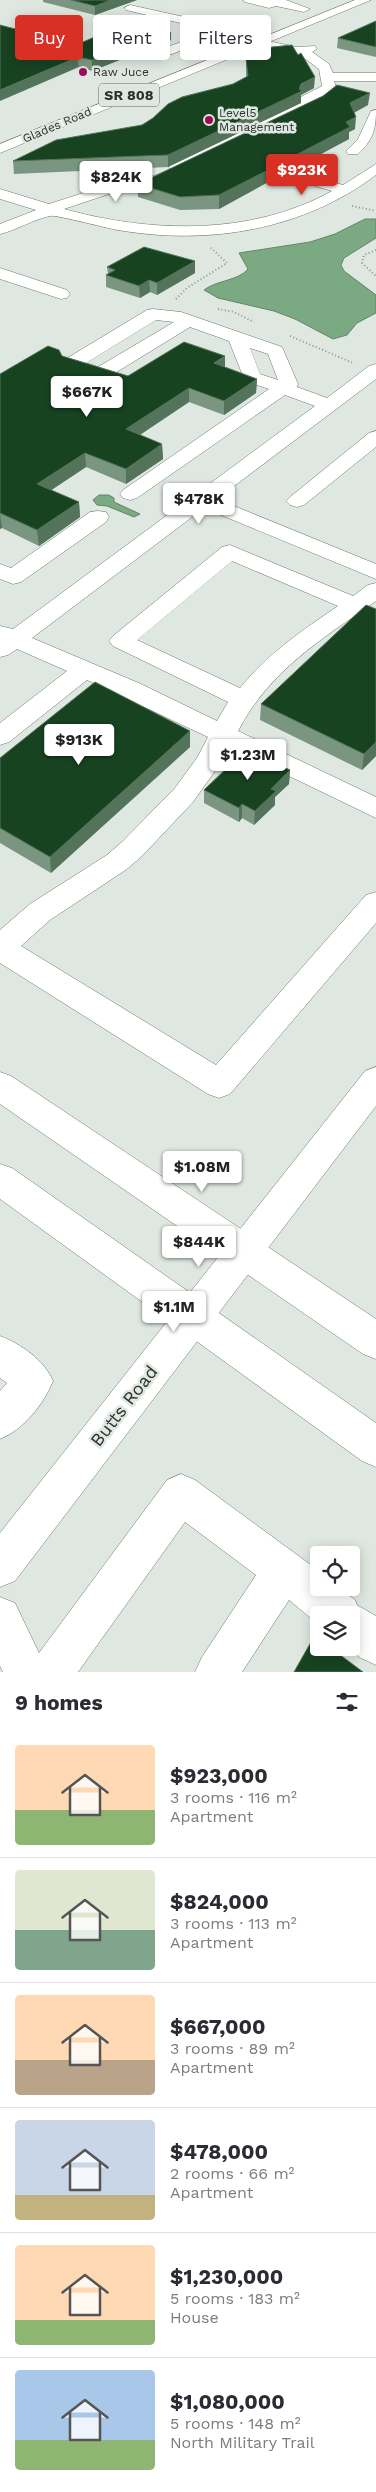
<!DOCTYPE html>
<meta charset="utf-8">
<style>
:root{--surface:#fff;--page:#f2f2f3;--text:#2b2b33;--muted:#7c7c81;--line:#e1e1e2;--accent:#d93025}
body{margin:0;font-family:"Work Sans",sans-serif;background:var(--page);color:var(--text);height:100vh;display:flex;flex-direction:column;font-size:19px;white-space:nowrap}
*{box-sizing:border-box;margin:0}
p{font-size:16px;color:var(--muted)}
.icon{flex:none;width:28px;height:28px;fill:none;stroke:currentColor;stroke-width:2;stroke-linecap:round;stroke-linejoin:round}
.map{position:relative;height:1672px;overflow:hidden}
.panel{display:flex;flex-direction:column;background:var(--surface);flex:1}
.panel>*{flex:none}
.guide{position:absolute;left:15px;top:15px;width:346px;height:45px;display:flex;gap:10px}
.controls{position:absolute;left:310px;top:1546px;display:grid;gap:10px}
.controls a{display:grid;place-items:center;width:50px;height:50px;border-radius:5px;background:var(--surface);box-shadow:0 2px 12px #0003;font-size:25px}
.price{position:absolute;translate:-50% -42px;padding:0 11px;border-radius:5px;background:#fff;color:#222;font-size:16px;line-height:32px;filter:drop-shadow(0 1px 2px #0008)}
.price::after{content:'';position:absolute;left:50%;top:30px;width:15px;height:11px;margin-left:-8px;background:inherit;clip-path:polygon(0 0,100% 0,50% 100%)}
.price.active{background:var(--accent);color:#fff}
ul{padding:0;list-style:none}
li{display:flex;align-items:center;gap:15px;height:125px;padding:0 15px}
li+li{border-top:1px solid var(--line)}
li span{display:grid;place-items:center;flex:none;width:140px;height:100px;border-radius:5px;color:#555}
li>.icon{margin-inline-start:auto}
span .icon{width:60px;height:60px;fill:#fffc;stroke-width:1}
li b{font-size:21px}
h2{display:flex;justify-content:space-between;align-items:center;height:60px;padding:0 15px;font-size:21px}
.tag{padding:0 18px;border-radius:5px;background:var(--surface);box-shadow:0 2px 12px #0003;font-size:18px;line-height:45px}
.tag.active{background:var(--accent);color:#fff}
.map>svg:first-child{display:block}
</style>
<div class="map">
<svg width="376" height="1672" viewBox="0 0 376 1672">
<rect width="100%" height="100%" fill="#dfe8e0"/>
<g fill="#7ba981" stroke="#648568">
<path d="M 365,219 L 376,219 L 376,238 L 344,258 L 341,265 L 344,271 L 376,295 L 376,313 L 357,323 L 347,335 L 333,339 L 295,319 L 274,311 L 218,298 L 204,290 C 217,280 238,281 248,269 L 239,253 L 310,242 L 335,234 Z"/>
<path d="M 99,495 L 109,495 L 114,498 L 114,502 L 140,514 L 134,517 L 107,506 L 97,505 L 93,500 Z"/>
</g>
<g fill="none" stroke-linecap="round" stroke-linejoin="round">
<defs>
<g id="minor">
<path d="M 243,0 L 286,0 L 310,9 L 304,12 L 276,6 L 269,8 L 245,2 Z"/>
<path d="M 130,5 L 243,30 L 249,34 L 243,38 L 126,10 L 124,8 Z"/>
<path d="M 199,35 L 203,36 L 205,39 L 203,42 L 172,54 L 151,58 L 92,44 L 90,41 L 96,37 L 151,50 L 165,48 Z"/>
<path d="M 259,39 L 296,47 L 315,46 L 317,49 L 312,52 L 329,64 L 333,73 L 376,73 L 376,81 L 334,81 L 336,87 L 327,96 L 184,169 L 186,172 C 176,186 130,188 112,193 C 96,198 80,204 64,209 C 151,233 251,236 332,191 L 281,176 L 279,173 L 281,170 L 286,169 L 343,185 L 376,164 L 376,175 C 304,229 212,245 124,231 C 112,230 55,214 50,216 C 34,219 17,230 0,234 L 0,224 L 36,210 L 0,199 L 0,189 L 49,204 L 105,186 L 157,175 L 171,170 L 169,167 L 171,164 L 322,86 L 319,69 L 299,54 L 255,46 L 253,43 L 255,40 Z"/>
<path d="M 376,110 C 376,130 373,140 358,154 L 348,154 L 346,151 L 358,139 L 371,111 Z"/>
<path d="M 0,268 L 67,290 L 70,294 L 67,298 L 61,299 L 0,279 Z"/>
<path d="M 153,309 L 181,312 L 282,347 L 298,384 L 297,387 L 327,398 L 369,366 L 376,364 L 376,379 L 217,499 L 376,564 L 376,579 L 204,508 L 32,638 L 141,684 L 217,721 L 228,702 L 113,646 L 109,641 L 113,636 L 222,547 L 230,545 L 353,596 L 368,585 L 376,583 L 376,601 C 323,638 269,671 238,731 L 376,797 L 376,818 L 229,747 L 217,768 L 193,802 L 142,856 L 127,869 L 50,920 L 21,946 L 216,1065 L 366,895 L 376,892 L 376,923 L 230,1094 L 219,1098 L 208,1094 L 0,963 L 0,930 L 30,904 L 107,855 L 122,842 L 175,788 L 197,758 L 208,737 L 87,680 L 9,742 L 0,745 L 0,723 L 67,671 L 17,649 L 8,655 L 0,657 L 0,626 L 13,629 L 315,406 L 285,395 L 137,498 L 130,500 L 123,498 L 120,494 L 123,490 L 269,389 L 245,381 L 229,341 L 190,327 L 107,378 L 100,380 L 64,368 L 62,364 L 64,360 L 147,310 ZM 156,320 L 174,322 L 98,367 L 86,363 ZM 250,348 L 268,354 L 278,380 L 260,374 ZM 232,561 L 338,606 C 303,630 267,654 240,688 L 137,640 Z"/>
<path d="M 376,431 L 376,447 L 304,505 L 297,507 L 290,505 L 286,501 L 290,497 L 369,433 Z"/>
<path d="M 98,511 L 106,512 L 109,517 L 106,522 L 21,582 L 13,584 L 0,579 L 0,564 L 11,568 L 90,512 Z"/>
<path d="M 376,1067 L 376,1106 L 15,1581 L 0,1587 L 0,1533 L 365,1071 Z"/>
<path d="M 0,1336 C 21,1344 44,1360 53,1381 C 44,1404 23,1430 0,1439 L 0,1391 L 7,1383 L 0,1378 Z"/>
<path d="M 181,1474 L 195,1480 L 319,1571 L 319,1588 L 339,1588 L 355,1600 L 357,1605 L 376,1616 L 376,1665 L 361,1658 L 347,1648 L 351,1648 L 351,1615 L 319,1615 L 319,1625 L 289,1600 L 242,1672 L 195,1672 L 202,1657 L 256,1575 L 185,1522 L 78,1672 L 3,1672 L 0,1666 L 0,1597 L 15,1603 L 39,1653 L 167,1480 Z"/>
</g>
<g id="major">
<path d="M 355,0 L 371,0 L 0,153 L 0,144 Z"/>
<path d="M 0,1072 L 11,1076 L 376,1319 L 376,1359 L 363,1354 L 0,1104 Z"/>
<path d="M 0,1164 L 12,1168 L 376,1423 L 376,1467 L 362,1461 L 0,1199 Z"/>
</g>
</defs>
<use href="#minor" stroke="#6e766f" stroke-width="1"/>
<use href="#major" stroke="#6e766f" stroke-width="1"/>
<g stroke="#909690" stroke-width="2" stroke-dasharray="1 2.5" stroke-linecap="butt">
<path d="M 352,206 L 376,211"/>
<path d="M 376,250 L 364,255 L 362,263 L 376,276"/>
<path d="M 176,299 L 187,288 L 227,263 L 209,246"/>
<path d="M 218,309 L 234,312 L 254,322"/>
<path d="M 290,336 L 353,363"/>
</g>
<use href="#minor" fill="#fff" fill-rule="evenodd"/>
<use href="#major" fill="#fff" fill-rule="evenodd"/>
</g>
<g fill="#7b9680">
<path d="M 43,0 L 137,0 L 95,15 L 43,2 Z"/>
<path d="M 376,21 L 376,57 L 337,48 L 338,38 Z"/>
<path d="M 115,32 L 171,40 L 151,48 L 116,39 Z"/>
<path d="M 76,45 L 132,55 L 92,71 L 79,67 Z"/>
<path d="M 246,59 L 314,88 L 301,95 L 301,103 L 168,167 L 14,174 L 13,161 L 142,125 L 233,84 L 246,77 Z"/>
<path d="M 368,105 L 354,113 L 355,129 L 349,132 L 349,139 L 293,169 L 281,168 L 279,170 L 279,176 L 219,209 L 180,210 L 138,197 L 138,184 Z"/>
<path d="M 195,261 L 195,273 L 157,295 L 150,292 L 140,298 L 106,287 L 106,275 L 108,274 L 107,267 Z"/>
<path d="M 62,356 L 128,376 L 257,379 L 256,393 L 224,415 L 189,402 L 140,435 L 162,444 L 163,459 L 126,484 L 86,467 L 51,490 L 79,502 L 80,517 L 39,546 L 2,528 L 0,529 L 0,374 Z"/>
<path d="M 376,609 L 376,756 L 362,770 L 260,720 L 261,704 Z"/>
<path d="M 190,747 L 51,873 L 0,843 L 0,758 Z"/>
<path d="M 290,770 L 289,784 L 275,797 L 275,805 L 254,825 L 242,818 L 239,822 L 204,803 L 204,790 Z"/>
</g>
<g fill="#53745a">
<path d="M 111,0 L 137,0 L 95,15 L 95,6 Z"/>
<path d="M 171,33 L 171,40 L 151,48 L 150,40 Z"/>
<path d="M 132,45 L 132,55 L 92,71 L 92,60 Z"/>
<path d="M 78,57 L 79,67 L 0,101 L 0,90 Z"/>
<path d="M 315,77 L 314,88 L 301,95 L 301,103 L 168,167 L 168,155 L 299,89 L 301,84 Z"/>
<path d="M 370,93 L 368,105 L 349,115 L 350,103 Z"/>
<path d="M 356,117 L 355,129 L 349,132 L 349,139 L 293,169 L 294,156 L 346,122 Z"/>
<path d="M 281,156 L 281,168 L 279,170 L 279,176 L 219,209 L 219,195 L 278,159 Z"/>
<path d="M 195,261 L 195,273 L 157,295 L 157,283 Z"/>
<path d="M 149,280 L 150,292 L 140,298 L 139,286 Z"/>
<path d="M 225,356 L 225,371 L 214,363 Z"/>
<path d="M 257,379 L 256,393 L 224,415 L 224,401 Z"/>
<path d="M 189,388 L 189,402 L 126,444 L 126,429 Z"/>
<path d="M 162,444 L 163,459 L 126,484 L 126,469 Z"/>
<path d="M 85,453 L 86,467 L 38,499 L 37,484 Z"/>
<path d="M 79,502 L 80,517 L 39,546 L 37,530 Z"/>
<path d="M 0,514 L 2,528 L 0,529 Z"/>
<path d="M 190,731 L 190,747 L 51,873 L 50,857 Z"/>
<path d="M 376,742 L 376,756 L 362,770 L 364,754 Z"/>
<path d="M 290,770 L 289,784 L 275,797 L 275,805 L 254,825 L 255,811 L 271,789 Z"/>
<path d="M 242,804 L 242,818 L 239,822 L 239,808 Z"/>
</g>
<g fill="#174321" stroke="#53745a">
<path d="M 71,0 L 111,0 L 95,6 Z"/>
<path d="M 376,21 L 376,47 L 338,38 Z"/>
<path d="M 135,24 L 171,33 L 150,40 L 115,32 Z"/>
<path d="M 0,25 L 76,45 L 97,36 L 132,45 L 92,60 L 78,57 L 0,90 Z"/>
<path d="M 292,45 L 298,55 L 301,53 L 315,77 L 301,84 L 299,89 L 302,91 L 168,155 L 13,161 L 56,140 L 142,125 L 153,118 L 168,104 L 182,97 L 233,84 L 248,76 L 246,59 L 257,52 L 272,47 Z"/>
<path d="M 337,85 L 370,93 L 350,103 L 356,117 L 346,122 L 350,127 L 294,156 L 281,156 L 278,159 L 280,164 L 219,195 L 180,197 L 138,184 L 323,96 Z"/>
<path d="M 144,247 L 195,261 L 157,283 L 149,280 L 139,286 L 106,275 L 115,270 L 107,267 Z"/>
<path d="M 184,342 L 225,356 L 214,363 L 257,379 L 224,401 L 189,388 L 126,429 L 162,444 L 126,469 L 85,453 L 37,484 L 79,502 L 37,530 L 0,513 L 0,374 L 48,346 L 59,350 L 62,356 L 128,376 Z"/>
<path d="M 366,605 L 376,609 L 376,742 L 364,754 L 261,704 Z"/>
<path d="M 95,682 L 190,731 L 50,857 L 0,828 L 0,758 Z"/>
<path d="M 254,753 L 290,770 L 271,789 L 276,791 L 255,811 L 242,804 L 239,808 L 204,790 L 230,765 L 230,758 Z"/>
<path d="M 315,1635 L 319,1638 L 319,1648 L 331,1648 L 363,1672 L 294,1672 Z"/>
</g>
<g fill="#9d0a56" stroke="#dfe8e0" stroke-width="2">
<circle cx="83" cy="72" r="5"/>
<circle cx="209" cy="120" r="5"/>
</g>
<g text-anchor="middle" stroke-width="5" stroke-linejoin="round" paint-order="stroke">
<g font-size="12" fill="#2e312e" stroke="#dfe8e0" text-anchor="start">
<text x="93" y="76">Raw Juce</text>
<text x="219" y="117">Level5<tspan x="219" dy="14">Management</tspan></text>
</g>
<g font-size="12" fill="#2e312e" stroke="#dfe8e0">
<text transform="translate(57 125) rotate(-23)" y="4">Glades Road</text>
</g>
<rect fill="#dfe8e0" stroke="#636863" stroke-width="1" x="99" y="83.5" width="60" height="23" rx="4"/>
<g font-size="14" font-weight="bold" fill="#2e312e">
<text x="129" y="100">SR 808</text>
</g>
<g font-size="18" fill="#2e312e" stroke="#dfe8e0">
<text transform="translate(124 1406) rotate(-52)" y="6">Butts Road</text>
</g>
</g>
</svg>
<div class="controls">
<a><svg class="icon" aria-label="locate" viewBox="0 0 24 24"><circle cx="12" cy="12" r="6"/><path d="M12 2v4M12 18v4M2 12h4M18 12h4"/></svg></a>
<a><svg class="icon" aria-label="layers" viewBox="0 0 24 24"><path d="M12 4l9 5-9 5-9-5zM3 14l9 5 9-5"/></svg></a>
</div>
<b class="price active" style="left:302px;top:196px">$923K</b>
<b class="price" style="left:116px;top:203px">$824K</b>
<b class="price" style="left:87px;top:418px">$667K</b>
<b class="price" style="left:199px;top:525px">$478K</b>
<b class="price" style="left:79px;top:766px">$913K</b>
<b class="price" style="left:248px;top:781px">$1.23M</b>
<b class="price" style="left:202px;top:1193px">$1.08M</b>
<b class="price" style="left:199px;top:1268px">$844K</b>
<b class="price" style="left:174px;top:1333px">$1.1M</b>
<div class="guide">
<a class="tag active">Buy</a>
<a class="tag">Rent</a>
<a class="tag">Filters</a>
</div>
</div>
<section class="panel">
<h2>9 homes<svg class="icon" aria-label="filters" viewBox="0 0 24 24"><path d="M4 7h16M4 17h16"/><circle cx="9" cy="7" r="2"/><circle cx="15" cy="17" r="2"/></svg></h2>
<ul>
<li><span style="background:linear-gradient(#ffd9b3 65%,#8fb573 0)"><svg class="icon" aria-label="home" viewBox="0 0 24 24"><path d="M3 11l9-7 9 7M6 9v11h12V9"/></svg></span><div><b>$923,000</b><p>3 rooms · 116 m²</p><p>Apartment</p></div></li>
<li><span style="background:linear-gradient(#dfe7d0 60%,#7fa58c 0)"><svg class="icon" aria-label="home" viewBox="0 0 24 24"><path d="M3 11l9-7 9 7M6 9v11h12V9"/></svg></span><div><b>$824,000</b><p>3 rooms · 113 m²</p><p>Apartment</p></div></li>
<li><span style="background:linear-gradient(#ffd9b3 65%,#b9a48a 0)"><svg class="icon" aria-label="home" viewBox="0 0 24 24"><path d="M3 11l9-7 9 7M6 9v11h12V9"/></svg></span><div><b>$667,000</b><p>3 rooms · 89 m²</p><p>Apartment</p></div></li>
<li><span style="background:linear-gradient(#c9d6e8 75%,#c2b280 0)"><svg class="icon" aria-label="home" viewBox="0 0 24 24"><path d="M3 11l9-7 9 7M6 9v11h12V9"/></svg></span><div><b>$478,000</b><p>2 rooms · 66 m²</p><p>Apartment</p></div></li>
<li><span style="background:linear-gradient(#ffd9b3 75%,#8fb573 0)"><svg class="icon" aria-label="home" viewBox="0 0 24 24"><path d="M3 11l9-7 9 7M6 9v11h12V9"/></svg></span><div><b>$1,230,000</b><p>5 rooms · 183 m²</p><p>House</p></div></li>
<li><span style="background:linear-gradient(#a9c7e8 70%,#8fb573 0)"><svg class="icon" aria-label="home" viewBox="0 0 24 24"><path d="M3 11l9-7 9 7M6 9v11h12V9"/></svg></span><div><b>$1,080,000</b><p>5 rooms · 148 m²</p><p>North Military Trail</p></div></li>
</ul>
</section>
